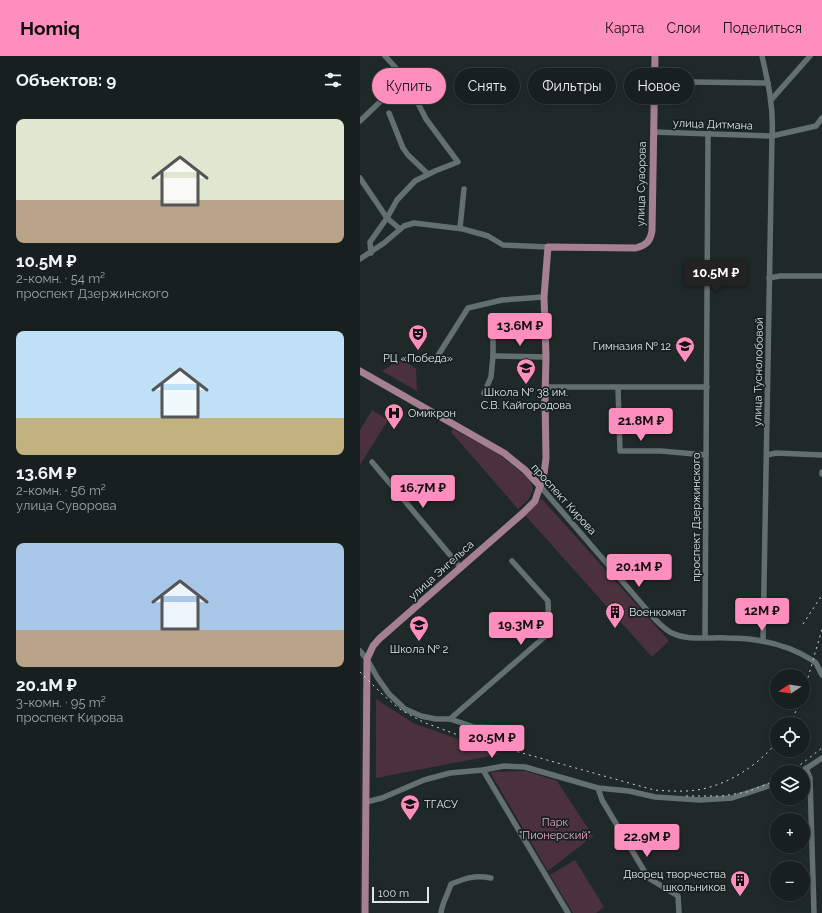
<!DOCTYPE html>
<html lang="ru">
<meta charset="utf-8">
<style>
:root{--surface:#17201e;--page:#242d2b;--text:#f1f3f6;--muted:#9ea3a4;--line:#363e3c;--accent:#fe8ebd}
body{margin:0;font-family:Raleway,sans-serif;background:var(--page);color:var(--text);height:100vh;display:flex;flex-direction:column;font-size:15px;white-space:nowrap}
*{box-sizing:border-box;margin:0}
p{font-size:13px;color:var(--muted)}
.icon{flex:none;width:22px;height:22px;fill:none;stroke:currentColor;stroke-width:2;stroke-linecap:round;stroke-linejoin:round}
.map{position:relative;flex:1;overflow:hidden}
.drawer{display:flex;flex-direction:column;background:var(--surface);width:360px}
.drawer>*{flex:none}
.hud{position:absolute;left:12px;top:12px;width:380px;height:36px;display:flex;gap:8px}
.needle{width:26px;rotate:258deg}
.tools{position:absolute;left:410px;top:613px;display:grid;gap:8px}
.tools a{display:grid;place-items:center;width:40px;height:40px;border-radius:50%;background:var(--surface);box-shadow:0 2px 6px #0003,0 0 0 1px var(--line);font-size:20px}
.scale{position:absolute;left:12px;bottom:10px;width:57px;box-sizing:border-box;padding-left:4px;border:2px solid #dee5e4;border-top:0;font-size:11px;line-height:14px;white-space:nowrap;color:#dee5e4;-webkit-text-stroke:3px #16201f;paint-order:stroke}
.price{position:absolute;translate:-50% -34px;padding:0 9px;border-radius:4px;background:var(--accent);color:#111;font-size:13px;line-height:26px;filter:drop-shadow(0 1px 2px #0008)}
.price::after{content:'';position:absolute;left:50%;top:24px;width:12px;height:9px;margin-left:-6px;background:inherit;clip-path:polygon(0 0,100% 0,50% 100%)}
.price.current{background:#222;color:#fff}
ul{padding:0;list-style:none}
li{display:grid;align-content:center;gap:8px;height:212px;padding:0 16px}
li span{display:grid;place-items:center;height:124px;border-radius:8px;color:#555}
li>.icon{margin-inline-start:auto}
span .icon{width:72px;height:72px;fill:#fffc;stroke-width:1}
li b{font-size:17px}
h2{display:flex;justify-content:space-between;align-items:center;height:48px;padding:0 16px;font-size:17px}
.pill{padding:0 14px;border-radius:18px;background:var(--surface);box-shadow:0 2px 6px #0003,0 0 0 1px var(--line);font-size:14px;line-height:36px}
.pill.current{background:var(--accent);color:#111}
header{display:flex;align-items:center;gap:24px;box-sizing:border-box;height:56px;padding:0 20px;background:var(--accent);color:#111}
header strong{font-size:19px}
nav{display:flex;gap:22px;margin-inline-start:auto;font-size:14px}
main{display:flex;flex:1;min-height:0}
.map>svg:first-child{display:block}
</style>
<header>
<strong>Homiq</strong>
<nav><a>Карта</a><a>Слои</a><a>Поделиться</a></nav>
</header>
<main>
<section class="drawer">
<h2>Объектов: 9<svg class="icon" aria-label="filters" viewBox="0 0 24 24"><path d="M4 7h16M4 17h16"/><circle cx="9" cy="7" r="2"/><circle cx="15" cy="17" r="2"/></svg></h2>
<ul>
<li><span style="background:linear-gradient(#dfe7d0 65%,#b9a48a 0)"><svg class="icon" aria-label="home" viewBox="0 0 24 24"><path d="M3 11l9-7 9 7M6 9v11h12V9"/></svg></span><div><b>10.5M ₽</b><p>2-комн. · 54 m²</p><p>проспект Дзержинского</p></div></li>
<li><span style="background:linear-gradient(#bfe0f5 70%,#c2b280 0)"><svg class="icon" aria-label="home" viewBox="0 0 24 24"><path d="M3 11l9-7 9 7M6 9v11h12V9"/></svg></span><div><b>13.6M ₽</b><p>2-комн. · 56 m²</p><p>улица Суворова</p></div></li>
<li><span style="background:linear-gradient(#a9c7e8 70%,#b9a48a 0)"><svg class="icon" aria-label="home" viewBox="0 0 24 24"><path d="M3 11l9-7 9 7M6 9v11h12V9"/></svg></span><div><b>20.1M ₽</b><p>3-комн. · 95 m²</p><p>проспект Кирова</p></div></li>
</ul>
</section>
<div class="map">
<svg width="462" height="857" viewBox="0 0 462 857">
<rect width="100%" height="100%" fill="#1f2a28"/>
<g fill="#4a313b">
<path d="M 38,305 L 44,305 L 56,313 L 57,335 L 22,315 Z"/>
<path d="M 12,354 L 28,364 L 0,409 L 0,374 Z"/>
<path d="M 93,373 L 139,398 L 171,425 L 173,433 L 169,443 L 158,453 L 91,376 Z"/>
<path d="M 182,443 L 309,585 L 292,601 L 165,459 Z"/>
<path d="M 16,643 L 53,667 L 140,698 L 16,722 Z"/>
<path d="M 166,715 L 197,725 L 233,780 L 188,815 L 130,716 Z"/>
<path d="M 215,804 L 244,851 L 236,857 L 213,857 L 190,819 Z"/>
</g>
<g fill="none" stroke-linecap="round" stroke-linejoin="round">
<g stroke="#64706f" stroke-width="5.5">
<path d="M 402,0 C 408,26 414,53 412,80 L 403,585"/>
<path d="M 331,26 L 408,27"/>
<path d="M 411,44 L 450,0"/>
<path d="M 29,57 L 43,92 L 48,99 L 68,118"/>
<path d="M 0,65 L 22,44 L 19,37 L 45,22"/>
<path d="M 293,76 L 412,80 L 456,70 L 462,62"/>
<path d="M 0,122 L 27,162 L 40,173"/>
<path d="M 100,172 L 104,133"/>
<path d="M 11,197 L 10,186 L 27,162 L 37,144 L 55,125 L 75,115 L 98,106 L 66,63 L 45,22 L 25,0"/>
<path d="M 0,203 L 24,187 L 44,170 L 54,167 L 103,173 L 128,180 L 143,189 L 188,191"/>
<path d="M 409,222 L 420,220 L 462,220"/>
<path d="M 133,300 L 186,301"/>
<path d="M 77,301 L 108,252 L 142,244 L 184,241"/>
<path d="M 185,331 L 347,331"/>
<path d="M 258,332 L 260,395 L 301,395 L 346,399"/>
<path d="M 124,337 L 131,321 L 133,300 L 133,284"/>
<path d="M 407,399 L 416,397 L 462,399"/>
<path d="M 12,406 L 101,512"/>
<path d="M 462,418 L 462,416"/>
<path d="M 180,430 L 293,561 C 298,566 305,574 312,577 C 327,585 349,581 367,582 C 396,582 427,588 452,604 L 456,607 L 462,619"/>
<path d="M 345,581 L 348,77"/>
<path d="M 0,595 L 7,603 L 17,621 L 29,638 L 45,653 L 61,660 L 76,663 L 90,663 L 114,671 L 145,672"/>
<path d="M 90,663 L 189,577 L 188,545 L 152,505"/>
<path d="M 446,712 L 450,722 L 454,857"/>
<path d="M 123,714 L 208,857"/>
<path d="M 441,716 L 462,702"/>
<path d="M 238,732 L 269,735 L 295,741 L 340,744 L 372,742 L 417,727"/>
<path d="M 6,746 L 22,742 L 64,724 L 90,717 L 123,714 L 144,710 L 165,711 L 238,732 L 242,744 L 286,818 L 290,823 L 318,840 L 319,857"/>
<path d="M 81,857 C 82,847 88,838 91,828 C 106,822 114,819 131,822"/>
</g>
<g stroke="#a58090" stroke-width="7">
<path d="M 0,315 L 144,397 L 165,414 L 180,430"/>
<path d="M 5,857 L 7,603 L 13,590 L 19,583 L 163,457 L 175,445 L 184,418 L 186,402 L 185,341 L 186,301 L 184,241 L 188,191 L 276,192 C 286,189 290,186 292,175 L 295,0"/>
</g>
<g stroke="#cad2d1" stroke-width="1" stroke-dasharray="2 4" stroke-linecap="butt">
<path d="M 443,568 L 462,539"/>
<path d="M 0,616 L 22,638 L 41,654 L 63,666 L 98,679 L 294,734 C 308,735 323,736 337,734 C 368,729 397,710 417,686"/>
<path d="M 443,639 L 462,573"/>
<path d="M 430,668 L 440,646"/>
<path d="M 431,716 L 462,692"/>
<path d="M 326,740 L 362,740 L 387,736 L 417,724"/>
</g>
</g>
<defs>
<symbol id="theatre-pin" viewBox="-11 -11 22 30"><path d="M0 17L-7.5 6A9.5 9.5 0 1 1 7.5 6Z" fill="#fe8ebd" stroke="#16201f"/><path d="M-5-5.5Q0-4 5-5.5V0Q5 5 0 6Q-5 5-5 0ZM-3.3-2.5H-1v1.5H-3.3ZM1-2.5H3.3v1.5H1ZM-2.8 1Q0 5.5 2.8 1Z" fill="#111"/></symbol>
<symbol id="school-pin" viewBox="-11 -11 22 30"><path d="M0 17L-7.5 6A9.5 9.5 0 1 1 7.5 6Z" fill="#fe8ebd" stroke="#16201f"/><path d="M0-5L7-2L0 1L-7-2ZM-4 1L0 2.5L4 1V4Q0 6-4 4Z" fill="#111"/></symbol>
<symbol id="hospital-pin" viewBox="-11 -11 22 30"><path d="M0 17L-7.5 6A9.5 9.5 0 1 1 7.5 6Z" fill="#fe8ebd" stroke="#16201f"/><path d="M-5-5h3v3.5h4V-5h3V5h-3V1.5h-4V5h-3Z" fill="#111"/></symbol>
<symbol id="building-pin" viewBox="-11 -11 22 30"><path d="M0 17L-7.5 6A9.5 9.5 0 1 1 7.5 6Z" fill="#fe8ebd" stroke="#16201f"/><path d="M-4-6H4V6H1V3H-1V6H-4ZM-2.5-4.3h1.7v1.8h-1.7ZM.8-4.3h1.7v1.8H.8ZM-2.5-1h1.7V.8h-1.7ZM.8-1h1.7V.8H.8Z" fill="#111"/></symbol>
<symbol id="university-pin" viewBox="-11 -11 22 30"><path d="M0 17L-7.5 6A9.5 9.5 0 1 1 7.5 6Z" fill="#fe8ebd" stroke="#16201f"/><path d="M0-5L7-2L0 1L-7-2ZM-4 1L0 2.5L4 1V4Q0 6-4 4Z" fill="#111"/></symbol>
</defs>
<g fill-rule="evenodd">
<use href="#theatre-pin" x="47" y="267" width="22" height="30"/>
<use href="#school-pin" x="314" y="279" width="22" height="30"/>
<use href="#school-pin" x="155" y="301" width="22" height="30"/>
<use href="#hospital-pin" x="23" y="346" width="22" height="30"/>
<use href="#building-pin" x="244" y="545" width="22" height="30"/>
<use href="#school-pin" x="48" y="558" width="22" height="30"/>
<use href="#university-pin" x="39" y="737" width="22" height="30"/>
<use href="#building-pin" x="369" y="813" width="22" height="30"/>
</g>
<g text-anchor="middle" stroke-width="3.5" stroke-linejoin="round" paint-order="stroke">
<g font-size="11" fill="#dee5e4" stroke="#16201f">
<text transform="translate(353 68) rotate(2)" y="4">улица Дитмана</text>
<text transform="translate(281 128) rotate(-89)" y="4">улица Суворова</text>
<text transform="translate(398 316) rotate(-89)" y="4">улица Туснолобовой</text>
<text transform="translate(204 443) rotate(48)" y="4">проспект Кирова</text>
<text transform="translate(336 461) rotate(-90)" y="4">проспект Дзержинского</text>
<text transform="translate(81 514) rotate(-42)" y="4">улица Энгельса</text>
</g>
<g font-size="11" fill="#dee5e4" stroke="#16201f">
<text x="311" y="294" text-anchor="end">Гимназия № 12</text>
<text x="58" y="306">РЦ «Победа»</text>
<text x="166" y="340">Школа № 38 им.<tspan x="166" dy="13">С.В. Кайгородова</tspan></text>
<text x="48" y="361" text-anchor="start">Омикрон</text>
<text x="269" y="560" text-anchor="start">Военкомат</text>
<text x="59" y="597">Школа № 2</text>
<text x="64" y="752" text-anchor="start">ТГАСУ</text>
<text x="366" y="822" text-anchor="end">Дворец творчества<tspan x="366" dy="13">школьников</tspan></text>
</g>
<g font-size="11" fill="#f0a8c4" stroke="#16201f">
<text x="195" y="770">Парк<tspan x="195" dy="13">"Пионерский"</tspan></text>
</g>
</g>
</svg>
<div class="tools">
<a><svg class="needle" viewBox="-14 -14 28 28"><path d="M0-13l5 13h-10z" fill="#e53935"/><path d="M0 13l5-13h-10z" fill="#9ea3a4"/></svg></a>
<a><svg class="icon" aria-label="locate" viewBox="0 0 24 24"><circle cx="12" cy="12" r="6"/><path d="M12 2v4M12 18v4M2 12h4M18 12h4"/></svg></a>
<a><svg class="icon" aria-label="layers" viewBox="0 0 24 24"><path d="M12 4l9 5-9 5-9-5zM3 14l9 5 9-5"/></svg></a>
<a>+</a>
<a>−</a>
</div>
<div class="scale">100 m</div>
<b class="price current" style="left:356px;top:238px">10.5M ₽</b>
<b class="price" style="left:160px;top:291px">13.6M ₽</b>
<b class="price" style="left:281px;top:386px">21.8M ₽</b>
<b class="price" style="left:63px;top:453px">16.7M ₽</b>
<b class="price" style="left:279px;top:532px">20.1M ₽</b>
<b class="price" style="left:402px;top:576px">12M ₽</b>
<b class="price" style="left:161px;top:590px">19.3M ₽</b>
<b class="price" style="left:132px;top:703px">20.5M ₽</b>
<b class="price" style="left:287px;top:802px">22.9M ₽</b>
<div class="hud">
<a class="pill current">Купить</a>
<a class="pill">Снять</a>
<a class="pill">Фильтры</a>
<a class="pill">Новое</a>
</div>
</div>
</main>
